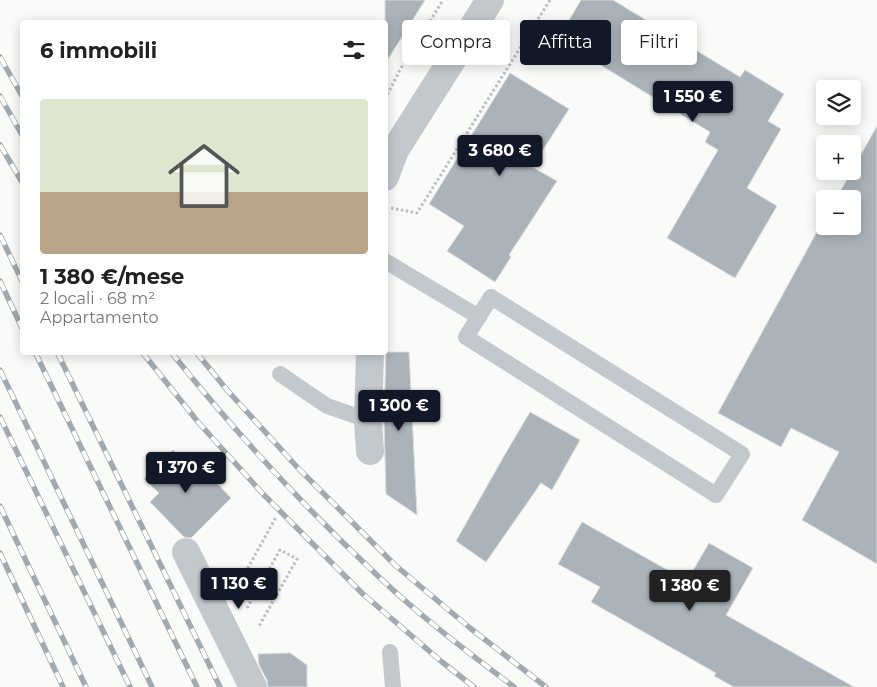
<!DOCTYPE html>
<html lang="it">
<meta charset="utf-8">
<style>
:root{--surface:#fff;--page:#f6f6f6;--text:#222;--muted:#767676;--accent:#111827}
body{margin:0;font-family:Montserrat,sans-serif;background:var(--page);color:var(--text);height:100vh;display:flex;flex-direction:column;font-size:19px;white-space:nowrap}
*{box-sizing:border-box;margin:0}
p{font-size:16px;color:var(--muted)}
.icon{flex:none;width:28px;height:28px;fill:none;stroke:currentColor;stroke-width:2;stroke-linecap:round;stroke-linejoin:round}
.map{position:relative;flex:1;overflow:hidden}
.sheet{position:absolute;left:20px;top:20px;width:368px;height:335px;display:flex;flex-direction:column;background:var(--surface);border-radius:5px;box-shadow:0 2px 12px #0003}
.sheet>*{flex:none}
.banner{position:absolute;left:402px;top:20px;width:399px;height:45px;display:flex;gap:10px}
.buttons{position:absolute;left:816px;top:80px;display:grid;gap:10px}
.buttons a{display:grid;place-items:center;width:45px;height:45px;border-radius:5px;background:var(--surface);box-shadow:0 2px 12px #0003;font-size:25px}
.price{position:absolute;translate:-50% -42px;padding:0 11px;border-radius:5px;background:var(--accent);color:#fff;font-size:16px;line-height:32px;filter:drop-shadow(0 1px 2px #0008)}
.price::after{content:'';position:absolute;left:50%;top:30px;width:15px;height:11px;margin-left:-8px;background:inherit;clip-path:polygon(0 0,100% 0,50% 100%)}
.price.selected{background:#222;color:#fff}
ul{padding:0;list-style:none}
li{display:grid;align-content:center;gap:10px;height:265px;padding:0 20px}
li span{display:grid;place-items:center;height:155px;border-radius:5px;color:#555}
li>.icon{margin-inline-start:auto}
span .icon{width:90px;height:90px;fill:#fffc;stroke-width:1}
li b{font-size:21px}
h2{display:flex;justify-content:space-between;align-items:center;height:60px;padding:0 20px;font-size:21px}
.tag{padding:0 18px;border-radius:5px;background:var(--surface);box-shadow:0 2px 12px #0003;font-size:18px;line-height:45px}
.tag.selected{background:var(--accent);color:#fff}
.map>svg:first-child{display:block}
</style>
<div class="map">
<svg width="877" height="687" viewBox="0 0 877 687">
<rect width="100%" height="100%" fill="#fafaf8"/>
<g fill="#aab3b9" stroke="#dcdcda">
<path d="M 385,0 L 425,0 L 385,64 Z"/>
<path d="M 581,0 L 613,0 L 740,77 L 745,70 L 784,94 L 768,121 L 781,129 L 747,188 L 777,206 L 735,278 L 667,238 L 718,150 L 705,142 L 710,132 L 558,39 Z"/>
<path d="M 510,73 L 569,109 L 532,167 L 557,181 L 509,255 L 511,257 L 495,282 L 447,251 L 464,226 L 429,204 Z"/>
<path d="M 877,126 L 877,564 L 802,520 L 839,452 L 791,428 L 781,447 L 718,413 L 825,217 L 825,226 L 852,226 L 852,199 L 836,199 Z"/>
<path d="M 386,352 L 409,352 L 417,515 L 386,494 L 384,420 Z"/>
<path d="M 530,412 L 580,440 L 552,490 L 541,483 L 486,562 L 456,541 L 504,456 Z"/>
<path d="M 173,450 L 190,466 L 196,461 L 231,498 L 191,538 L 184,537 L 150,502 L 159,493 L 144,479 Z"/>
<path d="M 582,522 L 687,581 L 709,543 L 753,568 L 726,615 L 854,687 L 734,687 L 714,676 L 716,673 L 591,602 L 600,587 L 558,564 Z"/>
<path d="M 290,653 L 307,665 L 307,687 L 268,687 L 267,680 L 259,665 L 258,654 Z"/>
</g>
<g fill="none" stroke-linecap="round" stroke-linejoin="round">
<g stroke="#bbbfc2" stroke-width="3" stroke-dasharray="2.5 2.5" stroke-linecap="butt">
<path d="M 385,99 L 401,68 L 443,0"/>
<path d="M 391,208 L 417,213 L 550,0"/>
<path d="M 238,586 L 276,517"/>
<path d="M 247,608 L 280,550 L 297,559 L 259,626"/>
</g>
<g stroke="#c3c8cc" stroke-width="16">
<path d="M 385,261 L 479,317"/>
<path d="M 491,297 L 742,454 L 716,495 L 466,337 Z"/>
<path d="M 280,374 L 327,406 L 368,420"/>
<path d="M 390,652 L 393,687"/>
</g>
<g stroke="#c3c8cc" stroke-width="28">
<path d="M 385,177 L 395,150 L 490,0"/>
<path d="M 370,352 L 368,420 L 370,451"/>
<path d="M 186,552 L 253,687"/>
</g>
<defs>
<g id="rail">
<path d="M 0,57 L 22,96"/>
<path d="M 0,96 L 22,135"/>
<path d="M 0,145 L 22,182"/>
<path d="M 0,235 L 22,281"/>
<path d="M 0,281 L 22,328"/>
<path d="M 35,352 L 197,687"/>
<path d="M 57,352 L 220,687"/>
<path d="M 142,352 L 198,422 L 263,494 L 363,594 L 442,662 L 474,687"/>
<path d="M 171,352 C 235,432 304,507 379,577 C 421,617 468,652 514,687"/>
<path d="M 196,352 L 227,390 L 298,468 L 395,565 L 470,628 L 546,687"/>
<path d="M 0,370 L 152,687"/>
<path d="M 0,417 L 130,687"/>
<path d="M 0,506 L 86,687"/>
<path d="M 0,553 L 63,687"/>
</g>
</defs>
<use href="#rail" stroke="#a2aab0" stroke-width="5.5"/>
<use href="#rail" stroke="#fff" stroke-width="4" stroke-dasharray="11" stroke-linecap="butt"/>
</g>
</svg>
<div class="buttons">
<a><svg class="icon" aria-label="layers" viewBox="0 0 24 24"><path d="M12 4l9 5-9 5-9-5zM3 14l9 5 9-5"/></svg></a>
<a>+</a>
<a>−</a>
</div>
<b class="price" style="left:693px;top:123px">1 550 €</b>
<b class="price" style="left:500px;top:177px">3 680 €</b>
<b class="price" style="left:399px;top:432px">1 300 €</b>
<b class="price" style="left:186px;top:494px">1 370 €</b>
<b class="price" style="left:239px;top:610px">1 130 €</b>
<b class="price selected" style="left:690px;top:612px">1 380 €</b>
<div class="banner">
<a class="tag">Compra</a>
<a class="tag selected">Affitta</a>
<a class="tag">Filtri</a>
</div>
<section class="sheet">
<h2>6 immobili<svg class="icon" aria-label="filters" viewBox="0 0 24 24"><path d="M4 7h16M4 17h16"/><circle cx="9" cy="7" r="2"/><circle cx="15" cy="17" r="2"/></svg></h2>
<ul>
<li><span style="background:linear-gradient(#dfe7d0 60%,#b9a48a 0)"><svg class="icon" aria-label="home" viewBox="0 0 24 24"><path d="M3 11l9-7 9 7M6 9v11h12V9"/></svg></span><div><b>1 380 €/mese</b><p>2 locali · 68 m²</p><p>Appartamento</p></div></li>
</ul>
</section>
</div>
